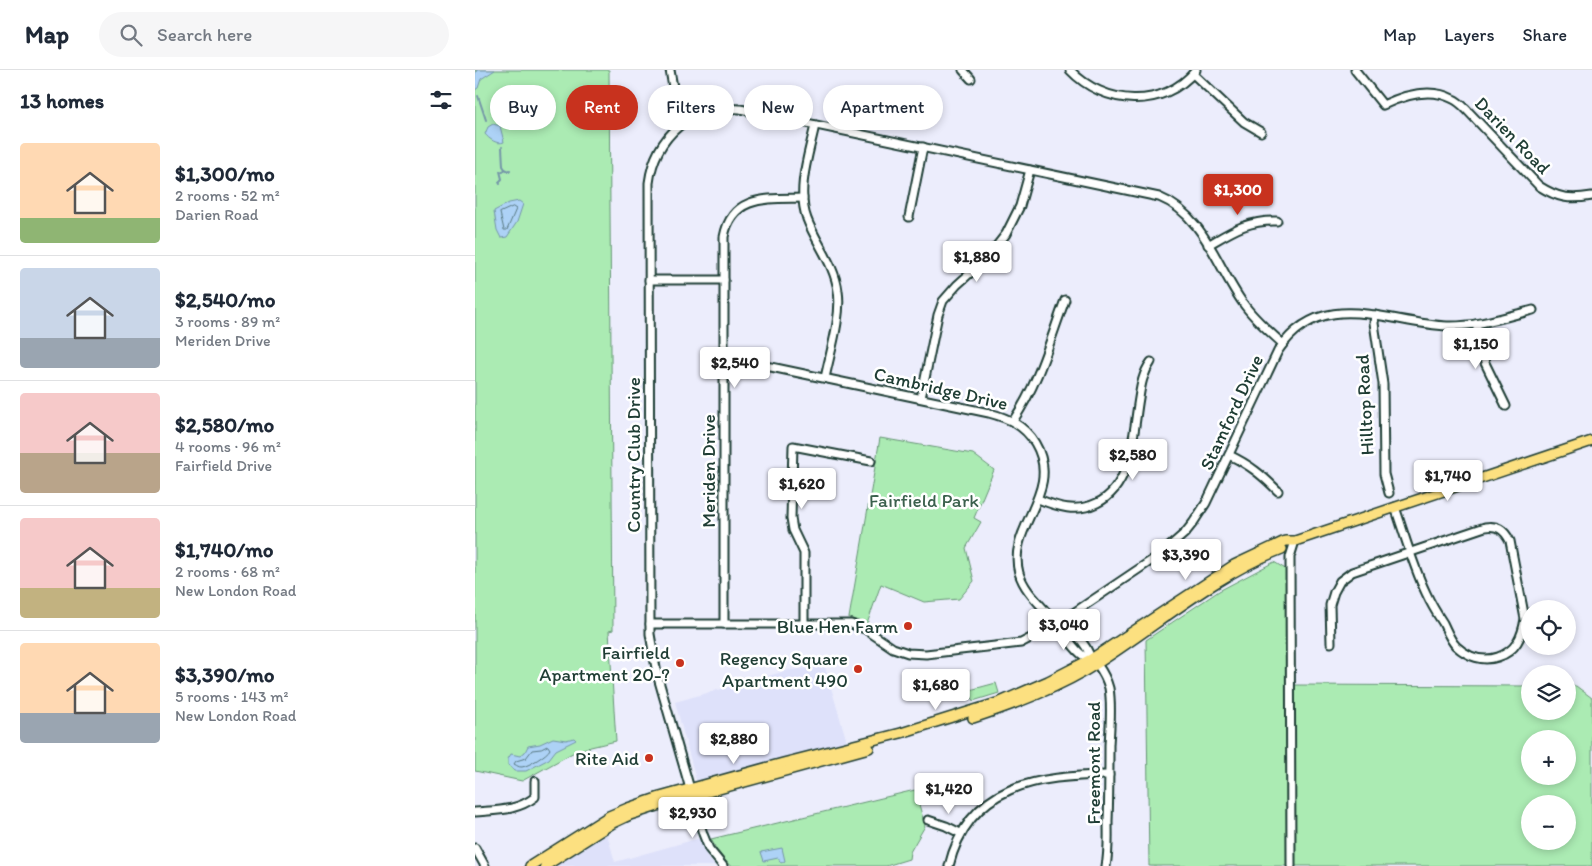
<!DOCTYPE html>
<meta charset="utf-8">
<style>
:root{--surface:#fff;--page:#f6f6f7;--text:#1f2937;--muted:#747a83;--line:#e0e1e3;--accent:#c8321e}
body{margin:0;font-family:Itim,sans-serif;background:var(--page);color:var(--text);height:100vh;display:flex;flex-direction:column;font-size:19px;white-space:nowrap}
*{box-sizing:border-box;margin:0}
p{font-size:16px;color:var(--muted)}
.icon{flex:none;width:28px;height:28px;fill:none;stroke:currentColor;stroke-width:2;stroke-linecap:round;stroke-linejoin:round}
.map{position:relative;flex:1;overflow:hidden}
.sheet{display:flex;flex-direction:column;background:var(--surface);width:475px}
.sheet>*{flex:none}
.hud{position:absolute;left:15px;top:15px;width:475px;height:45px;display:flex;gap:10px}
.buttons{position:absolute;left:1046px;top:530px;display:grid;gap:10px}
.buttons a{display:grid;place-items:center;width:55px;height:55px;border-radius:50%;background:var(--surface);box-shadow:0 2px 8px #0003;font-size:25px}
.price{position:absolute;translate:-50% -42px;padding:0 11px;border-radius:5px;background:#fff;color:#222;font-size:16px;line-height:32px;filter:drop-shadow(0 1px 2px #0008)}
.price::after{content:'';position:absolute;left:50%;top:30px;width:15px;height:11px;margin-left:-8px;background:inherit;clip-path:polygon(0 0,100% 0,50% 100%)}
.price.active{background:var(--accent);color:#fff}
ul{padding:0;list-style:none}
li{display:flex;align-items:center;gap:15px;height:125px;padding:0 20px}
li+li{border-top:1px solid var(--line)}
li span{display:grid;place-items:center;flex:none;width:140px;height:100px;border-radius:5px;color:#555}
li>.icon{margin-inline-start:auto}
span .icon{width:60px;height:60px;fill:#fffc;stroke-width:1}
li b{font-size:21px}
h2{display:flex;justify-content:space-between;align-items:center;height:60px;padding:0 20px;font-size:21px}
.chip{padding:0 18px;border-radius:22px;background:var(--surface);box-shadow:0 2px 8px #0003;font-size:18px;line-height:45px}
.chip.active{background:var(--accent);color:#fff}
header{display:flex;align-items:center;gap:30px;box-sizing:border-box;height:70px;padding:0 25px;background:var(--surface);border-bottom:1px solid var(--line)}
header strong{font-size:24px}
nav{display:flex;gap:28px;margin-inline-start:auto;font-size:18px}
.search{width:350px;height:45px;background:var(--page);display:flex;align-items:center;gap:12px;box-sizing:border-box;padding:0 18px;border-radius:28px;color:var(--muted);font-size:19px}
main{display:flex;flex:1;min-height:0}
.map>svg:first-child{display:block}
</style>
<header>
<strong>Map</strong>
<div class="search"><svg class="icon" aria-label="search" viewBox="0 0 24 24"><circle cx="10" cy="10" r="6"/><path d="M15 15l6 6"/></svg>Search here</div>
<nav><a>Map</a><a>Layers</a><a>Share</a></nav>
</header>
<main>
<section class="sheet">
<h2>13 homes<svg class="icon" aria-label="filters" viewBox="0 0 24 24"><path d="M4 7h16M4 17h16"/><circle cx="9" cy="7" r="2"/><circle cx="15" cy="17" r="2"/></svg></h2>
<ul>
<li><span style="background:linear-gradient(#ffd9b3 75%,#8fb573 0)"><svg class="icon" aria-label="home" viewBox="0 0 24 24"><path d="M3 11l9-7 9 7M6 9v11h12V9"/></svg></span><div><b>$1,300/mo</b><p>2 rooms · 52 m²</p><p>Darien Road</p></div></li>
<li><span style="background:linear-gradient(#c9d6e8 70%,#9aa5b1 0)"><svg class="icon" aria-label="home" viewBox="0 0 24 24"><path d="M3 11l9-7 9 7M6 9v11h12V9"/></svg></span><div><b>$2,540/mo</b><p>3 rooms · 89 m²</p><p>Meriden Drive</p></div></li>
<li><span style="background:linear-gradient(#f6c9c9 60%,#b9a48a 0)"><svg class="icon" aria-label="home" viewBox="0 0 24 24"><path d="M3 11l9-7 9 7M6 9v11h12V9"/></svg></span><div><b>$2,580/mo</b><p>4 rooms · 96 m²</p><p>Fairfield Drive</p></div></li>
<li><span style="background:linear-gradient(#f6c9c9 70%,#c2b280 0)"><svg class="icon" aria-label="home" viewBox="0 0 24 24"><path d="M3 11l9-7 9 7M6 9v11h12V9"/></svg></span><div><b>$1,740/mo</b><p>2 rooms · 68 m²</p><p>New London Road</p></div></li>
<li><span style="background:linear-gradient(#ffd9b3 70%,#9aa5b1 0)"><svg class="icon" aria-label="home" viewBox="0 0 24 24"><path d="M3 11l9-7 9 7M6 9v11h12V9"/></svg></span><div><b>$3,390/mo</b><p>5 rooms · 143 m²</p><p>New London Road</p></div></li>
</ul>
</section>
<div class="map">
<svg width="1117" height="796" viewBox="0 0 1117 796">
<rect width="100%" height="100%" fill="#ecedfc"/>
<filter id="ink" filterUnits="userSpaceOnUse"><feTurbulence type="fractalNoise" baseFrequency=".02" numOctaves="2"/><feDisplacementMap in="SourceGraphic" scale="10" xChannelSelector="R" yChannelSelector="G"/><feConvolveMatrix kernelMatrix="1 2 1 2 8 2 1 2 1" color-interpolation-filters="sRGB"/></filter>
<g filter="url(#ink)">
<g fill="#dee1fa">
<path d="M 350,597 L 372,672 L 222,713 L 200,632 L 314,600 Z"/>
<path d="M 132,764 L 140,792 L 225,768 L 232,786 L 240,796 L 78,796 Z"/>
</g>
<g fill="#abebb3" stroke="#659474" fill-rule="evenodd">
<path d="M 0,0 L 134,0 L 138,560 L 134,561 L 141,671 L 103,680 L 47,711 L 0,701 Z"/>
<path d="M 405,368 L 498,384 L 519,400 L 499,448 L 506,452 L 491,478 L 499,511 L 484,529 L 449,532 L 406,514 L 392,554 L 374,548 Z"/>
<path d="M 799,492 L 812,500 L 813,796 L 674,796 L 671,570 L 744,521 Z"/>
<path d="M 521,613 L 524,623 L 498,631 L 495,620 Z"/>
<path d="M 817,615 L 1055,616 L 1055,641 L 1092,641 L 1093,616 L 1101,616 L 1117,628 L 1117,796 L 820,796 ZM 1055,669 L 1092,669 L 1092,706 L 1055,706 ZM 1055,734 L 1092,734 L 1092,771 L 1055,771 Z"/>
<path d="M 440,720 L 450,756 L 435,782 L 434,789 L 411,796 L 255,796 L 241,779 L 236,769 Z"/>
</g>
<g fill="#add2f6" stroke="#7496a8">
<path d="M 2,0 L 20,0 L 6,9 L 3,18 L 0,20 L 0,4 Z"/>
<path d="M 18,54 L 25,56 L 29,72 C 22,75 14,69 10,64 L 13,57 Z"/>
<path d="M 44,131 L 48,134 L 42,152 L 32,167 L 26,168 L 22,160 L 19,141 L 34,133 Z"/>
<path d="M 78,668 L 91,670 L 99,668 L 101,670 L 81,680 L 74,689 L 51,701 L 40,701 L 33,695 L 33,689 L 36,684 L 45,686 L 50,682 L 53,676 L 65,674 Z"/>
<path d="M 307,778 L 310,791 L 306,793 L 303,788 L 289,791 L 286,782 Z"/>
</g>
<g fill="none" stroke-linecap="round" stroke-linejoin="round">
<g stroke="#587982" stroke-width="1">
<path d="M 38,137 L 41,139 L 32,160 L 29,160 L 25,143 Z"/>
<path d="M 73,676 L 75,679 C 73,684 54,696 47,697 C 43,697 43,696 39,694 L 41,691 L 51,688 L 57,680 L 66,679 Z"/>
</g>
<g stroke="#7496a8" stroke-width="2">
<path d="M 3,26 L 11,50"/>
<path d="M 27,77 L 28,96 L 30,99"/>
<path d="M 25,114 L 24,112 L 27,109 L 25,101 L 28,102 L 30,99 L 34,101 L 35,100"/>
</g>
<defs>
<g id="minor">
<path d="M 195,0 L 199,23 L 212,51"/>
<path d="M 488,0 L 496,9"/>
<path d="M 595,0 C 629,36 688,40 721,0"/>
<path d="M 880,0 L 908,35 C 929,25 956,17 978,29 C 983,31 987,35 991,39 L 1064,116 C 1083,128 1094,130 1117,126"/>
<path d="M 718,4 L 769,52 L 786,62"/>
<path d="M 340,55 C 334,84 321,119 332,149 C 341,173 360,195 363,221 C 367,246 355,283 350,308"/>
<path d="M 434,147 L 448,77"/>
<path d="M 733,175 C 757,161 773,150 802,151"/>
<path d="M 174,210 L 249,210"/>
<path d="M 900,245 L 899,253 L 908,314 L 909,404 L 914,423"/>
<path d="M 1001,254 L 1010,293 L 1031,336"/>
<path d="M 249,293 L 272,294 L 296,297 L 514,343 C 533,348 549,355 560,373 C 589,422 531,457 544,503 C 550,523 568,536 580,552 C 589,562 595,575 606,584 C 611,588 617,589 622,594 C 627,601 632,610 634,618 C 637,636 635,657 634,675 C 634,700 634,725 633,751 C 633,766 634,781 631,796"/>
<path d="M 446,328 L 463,245 L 468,231 L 482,215 L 513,187 L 531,164 L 545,136 L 555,100"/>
<path d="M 538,351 C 564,312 574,273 590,230"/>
<path d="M 754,385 C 775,395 787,405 803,421"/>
<path d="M 563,429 C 583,437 601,443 622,433 C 658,416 658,362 664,328 C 666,315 668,303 676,292"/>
<path d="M 329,553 L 329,483 L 318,460 L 316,448 L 318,376 L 396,391"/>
<path d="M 175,554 L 376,554 L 390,559 L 418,578 L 433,583 L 451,584 L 546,573 L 582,554 L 686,484 L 710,463 L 718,453 L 731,433 L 803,281 C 846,216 911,253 972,256 C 1001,257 1030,247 1058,240"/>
<path d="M 249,554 L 249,167 C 257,124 294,129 328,128"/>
<path d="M 582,554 C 598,560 611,572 616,589"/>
<path d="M 856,573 L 855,535 L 859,522 L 865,511 L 877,502 L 1010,457 C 1022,455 1029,459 1035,471 L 1050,549 C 1047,567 1041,581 1023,587 C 1008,592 993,587 981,576 C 975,570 972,561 968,553 C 962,544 956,534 951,523 C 938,496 930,466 920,437"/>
<path d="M 0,742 C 22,740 42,741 60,727 L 60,711"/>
<path d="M 453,750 L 471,756 L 485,763"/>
<path d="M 0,778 L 10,796"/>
<path d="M 248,796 L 234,779 L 228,764 L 182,604 L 175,564 L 174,113 C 180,66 217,34 265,39 L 684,127 C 729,145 742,197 768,233 C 779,249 794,261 808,274"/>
<path d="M 474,796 C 494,714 562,706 634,705"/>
<path d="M 816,796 L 815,487 L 820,471"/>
</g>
<g id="major">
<path d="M 498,648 C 540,634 586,617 623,593 C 684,554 740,505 807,479"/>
<path d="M 55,796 L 134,746 L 153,738 L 185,727 L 308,693 L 426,663 L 525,632 L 573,611 L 616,589 L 759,495 L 810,471 L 820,471 L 1117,371"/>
<path d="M 70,796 L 138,753 L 155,745 L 189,734 L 394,678"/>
</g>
</defs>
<use href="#minor" stroke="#1f3d34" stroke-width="11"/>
<use href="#major" stroke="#1f3d34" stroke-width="12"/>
<use href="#minor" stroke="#fff" stroke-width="7"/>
<use href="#major" stroke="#fce080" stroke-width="9"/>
</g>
</g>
<g fill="#c8321e" stroke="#fff" stroke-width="2">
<circle cx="433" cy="556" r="5"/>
<circle cx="205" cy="593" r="5"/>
<circle cx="383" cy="599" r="5"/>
<circle cx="174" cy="688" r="5"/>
</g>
<g text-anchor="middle" stroke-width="5" stroke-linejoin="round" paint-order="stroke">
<g font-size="19" fill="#1f3d34" stroke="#fff">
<text transform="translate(1038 65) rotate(46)" y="7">Darien Road</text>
<text transform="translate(466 318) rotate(13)" y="7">Cambridge Drive</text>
<text transform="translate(889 335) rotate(-93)" y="7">Hilltop Road</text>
<text transform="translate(756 342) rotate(-65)" y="7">Stamford Drive</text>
<text transform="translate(158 385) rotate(-90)" y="7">Country Club Drive</text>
<text transform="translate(233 401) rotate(-90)" y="7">Meriden Drive</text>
<text transform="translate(618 693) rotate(-90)" y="7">Freemont Road</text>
</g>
<g font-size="19" fill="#3b604d" stroke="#fff">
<text x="449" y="437">Fairfield Park</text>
</g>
<g font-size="19" fill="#1f3d34" stroke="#fff" text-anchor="end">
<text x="423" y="563">Blue Hen Farm</text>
<text x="195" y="589">Fairfield<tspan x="195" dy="22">Apartment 20-?</tspan></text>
<text x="373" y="595">Regency Square<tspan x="373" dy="22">Apartment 490</tspan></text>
<text x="164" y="695">Rite Aid</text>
</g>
</g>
</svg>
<div class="buttons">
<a><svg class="icon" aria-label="locate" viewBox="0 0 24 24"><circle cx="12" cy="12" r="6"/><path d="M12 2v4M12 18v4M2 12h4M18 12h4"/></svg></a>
<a><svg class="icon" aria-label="layers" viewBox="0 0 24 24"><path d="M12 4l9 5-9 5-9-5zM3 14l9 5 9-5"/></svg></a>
<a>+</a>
<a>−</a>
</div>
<b class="price active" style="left:763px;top:146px">$1,300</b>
<b class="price" style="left:502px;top:213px">$1,880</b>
<b class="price" style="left:1001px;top:300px">$1,150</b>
<b class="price" style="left:260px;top:319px">$2,540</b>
<b class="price" style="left:658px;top:411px">$2,580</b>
<b class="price" style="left:973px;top:432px">$1,740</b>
<b class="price" style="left:327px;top:440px">$1,620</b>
<b class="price" style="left:711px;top:511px">$3,390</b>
<b class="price" style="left:589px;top:581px">$3,040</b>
<b class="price" style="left:461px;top:641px">$1,680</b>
<b class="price" style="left:259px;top:695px">$2,880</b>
<b class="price" style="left:474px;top:745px">$1,420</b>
<b class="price" style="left:218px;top:769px">$2,930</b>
<div class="hud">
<a class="chip">Buy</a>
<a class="chip active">Rent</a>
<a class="chip">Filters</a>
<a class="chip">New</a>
<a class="chip">Apartment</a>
</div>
</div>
</main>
